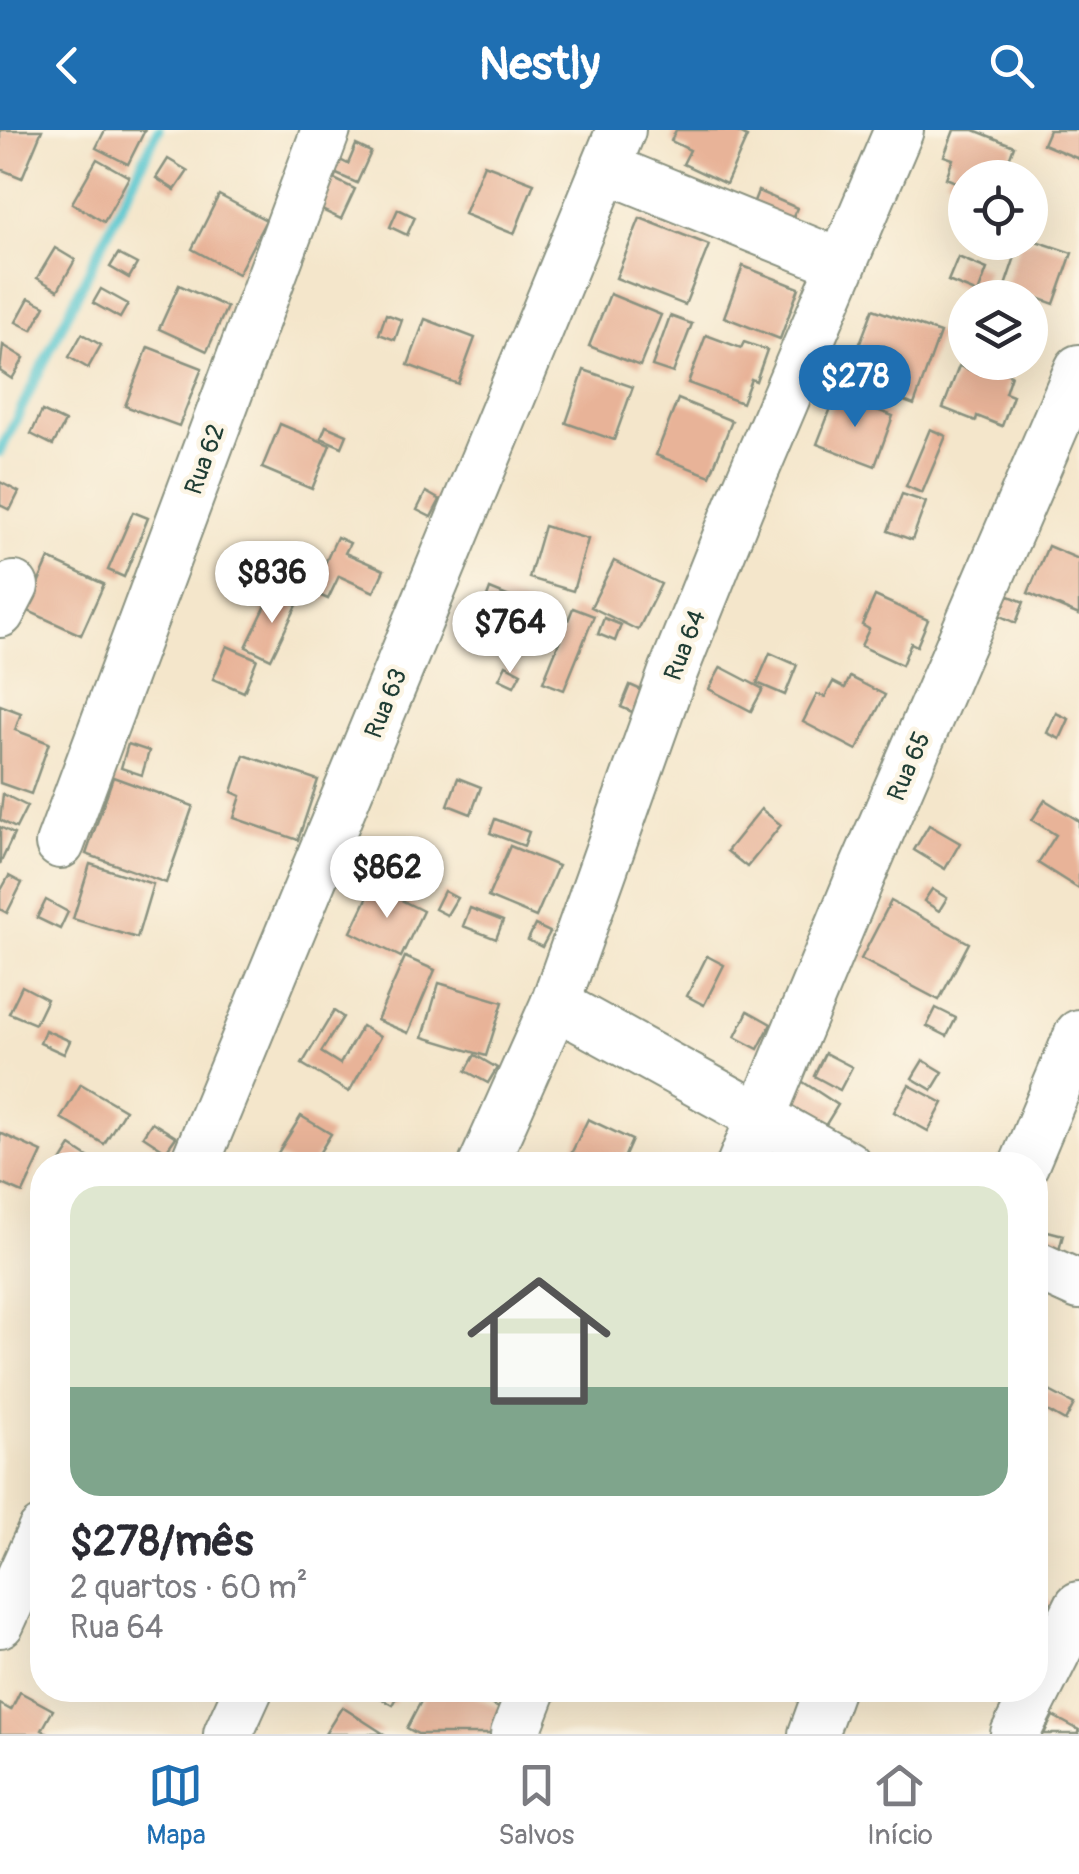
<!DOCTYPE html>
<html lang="pt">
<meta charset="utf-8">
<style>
:root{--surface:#fff;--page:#f2f2f3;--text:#2b2b33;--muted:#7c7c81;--line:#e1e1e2;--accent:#1f6fb2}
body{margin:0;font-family:Pangolin,sans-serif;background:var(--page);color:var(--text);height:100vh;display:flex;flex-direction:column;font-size:38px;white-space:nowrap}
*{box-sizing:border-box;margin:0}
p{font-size:32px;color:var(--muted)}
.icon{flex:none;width:55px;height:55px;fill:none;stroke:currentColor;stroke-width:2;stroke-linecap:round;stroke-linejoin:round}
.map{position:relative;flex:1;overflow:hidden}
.sheet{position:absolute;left:30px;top:1022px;width:1018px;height:550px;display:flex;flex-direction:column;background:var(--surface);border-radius:40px;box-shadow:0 10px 40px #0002}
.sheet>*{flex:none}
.buttons{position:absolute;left:948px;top:30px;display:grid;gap:20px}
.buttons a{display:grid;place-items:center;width:100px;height:100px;border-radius:50%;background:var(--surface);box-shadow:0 10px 40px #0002;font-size:50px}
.price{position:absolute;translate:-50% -85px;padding:0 22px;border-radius:35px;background:#fff;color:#222;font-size:32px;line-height:65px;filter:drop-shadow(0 2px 5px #0008)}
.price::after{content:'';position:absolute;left:50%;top:60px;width:30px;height:22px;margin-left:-15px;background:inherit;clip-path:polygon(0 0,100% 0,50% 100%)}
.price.on{background:var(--accent);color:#fff}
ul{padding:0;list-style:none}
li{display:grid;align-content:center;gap:20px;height:530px;padding:0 40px}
li span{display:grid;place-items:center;height:310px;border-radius:30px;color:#555}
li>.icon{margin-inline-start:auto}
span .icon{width:180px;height:180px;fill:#fffc;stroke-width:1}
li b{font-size:42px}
header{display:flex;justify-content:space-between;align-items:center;height:130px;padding:0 40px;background:var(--accent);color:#fff;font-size:45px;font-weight:700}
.dock{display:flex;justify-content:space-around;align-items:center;height:140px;border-top:2px solid var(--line);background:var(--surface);font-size:28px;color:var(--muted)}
.dock a{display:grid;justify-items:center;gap:5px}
.dock .on{color:var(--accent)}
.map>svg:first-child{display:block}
</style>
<header><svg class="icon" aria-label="back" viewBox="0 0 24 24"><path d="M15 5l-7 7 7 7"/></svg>Nestly<svg class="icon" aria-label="search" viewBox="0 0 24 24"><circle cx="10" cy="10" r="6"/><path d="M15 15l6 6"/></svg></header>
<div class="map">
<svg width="1079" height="1604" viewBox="0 0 1079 1604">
<rect width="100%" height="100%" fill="#fcf5e5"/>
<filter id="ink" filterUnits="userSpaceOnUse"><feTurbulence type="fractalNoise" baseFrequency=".01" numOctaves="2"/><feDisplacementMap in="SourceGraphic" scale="20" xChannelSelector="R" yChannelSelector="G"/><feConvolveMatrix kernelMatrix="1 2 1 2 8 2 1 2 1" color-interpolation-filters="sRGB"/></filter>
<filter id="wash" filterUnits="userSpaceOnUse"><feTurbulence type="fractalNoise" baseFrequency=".0048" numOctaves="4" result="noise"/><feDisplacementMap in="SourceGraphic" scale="40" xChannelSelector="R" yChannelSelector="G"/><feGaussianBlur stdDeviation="2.25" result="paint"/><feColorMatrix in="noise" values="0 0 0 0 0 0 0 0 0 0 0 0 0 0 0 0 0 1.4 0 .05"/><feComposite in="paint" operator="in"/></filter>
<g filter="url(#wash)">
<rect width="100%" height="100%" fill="#f4e6cb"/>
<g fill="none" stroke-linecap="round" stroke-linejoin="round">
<path stroke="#5ac7d0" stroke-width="10" d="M 0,322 L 158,0"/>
</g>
<g id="blocks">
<g fill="#e8b398">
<path d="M 0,0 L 42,0 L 22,48 L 0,39 Z"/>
<path d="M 105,0 L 145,0 L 128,34 L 96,18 Z"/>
<path d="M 676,0 L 733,0 L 747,7 L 726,54 L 683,34 L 690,20 L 671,11 Z"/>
<path d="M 954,0 L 974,0 L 1014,16 L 1002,48 L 965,48 L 965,56 L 946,48 L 953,29 L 944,26 Z"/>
<path d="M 1049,0 L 1079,0 L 1079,29 L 1043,14 Z"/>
<path d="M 356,15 L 371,22 L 357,53 L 332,42 L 338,29 L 348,34 Z"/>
<path d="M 97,29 L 129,47 L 104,92 L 72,73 Z"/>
<path d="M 168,29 L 188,41 L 175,60 L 156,48 Z"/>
<path d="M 484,34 L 534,53 L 514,104 L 464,84 Z"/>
<path d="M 328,46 L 355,59 L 341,89 L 313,76 Z"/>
<path d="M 758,61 L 797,78 L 789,96 L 751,79 Z"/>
<path d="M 219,65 L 266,90 L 238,144 L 192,119 Z"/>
<path d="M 398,79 L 415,87 L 407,105 L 390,97 Z"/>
<path d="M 640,88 L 709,115 L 685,175 L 616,148 Z"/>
<path d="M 1030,109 L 1072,123 L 1054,174 L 1005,156 L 1020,112 L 1030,112 Z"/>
<path d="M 55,118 L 75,130 L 58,160 L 37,148 Z"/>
<path d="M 118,124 L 137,134 L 129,148 L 110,137 Z"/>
<path d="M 958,127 L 987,139 L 978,163 L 948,151 Z"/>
<path d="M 743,136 L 799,158 L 780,209 L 724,187 Z"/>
<path d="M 179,155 L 227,177 L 207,221 L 159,199 Z"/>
<path d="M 101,159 L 128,174 L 120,188 L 93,173 Z"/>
<path d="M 610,164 L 661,185 L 640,236 L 589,216 Z"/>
<path d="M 29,168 L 45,176 L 32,200 L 16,192 Z"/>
<path d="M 873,179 L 940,203 L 914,275 L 859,254 L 869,226 L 857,221 Z"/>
<path d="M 386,184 L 402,190 L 395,210 L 379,204 Z"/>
<path d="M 670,186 L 692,194 L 673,243 L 652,236 Z"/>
<path d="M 425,189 L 475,208 L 458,254 L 408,235 Z"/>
<path d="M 82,204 L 101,215 L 88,238 L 69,227 Z"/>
<path d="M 706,205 L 741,218 L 744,212 L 767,220 L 756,251 L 751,249 L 742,273 L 688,253 Z"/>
<path d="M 3,215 L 24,228 L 12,249 L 0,241 Z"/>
<path d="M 148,217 L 202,238 L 179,296 L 125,276 Z"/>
<path d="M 984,235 L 1011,245 L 1005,263 L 1013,266 L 1002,296 L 977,286 L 976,291 L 943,278 L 959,236 L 980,244 Z"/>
<path d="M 584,240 L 633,257 L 614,310 L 566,293 Z"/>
<path d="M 836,265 L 893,286 L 875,336 L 817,314 Z"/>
<path d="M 678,269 L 732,291 L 710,346 L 656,325 Z"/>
<path d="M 42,281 L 65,292 L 53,315 L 31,304 Z"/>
<path d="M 280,294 L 330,315 L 312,359 L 262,338 Z"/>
<path d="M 326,296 L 347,305 L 342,317 L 321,308 Z"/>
<path d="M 930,299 L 946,306 L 922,363 L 906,356 Z"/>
<path d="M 0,352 L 19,362 L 10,380 L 0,375 Z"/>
<path d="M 426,362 L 440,370 L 431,387 L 417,380 Z"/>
<path d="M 902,364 L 926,372 L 912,410 L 888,401 Z"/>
<path d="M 133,382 L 148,388 L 124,447 L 108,440 Z"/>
<path d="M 544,396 L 588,409 L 573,461 L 529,448 Z"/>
<path d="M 337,407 L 350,413 L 345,423 L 384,440 L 374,462 L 339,446 L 328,469 L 312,462 Z"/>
<path d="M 1048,416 L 1079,429 L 1079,485 L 1028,463 Z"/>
<path d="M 49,429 L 104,454 L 81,505 L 26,480 Z"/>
<path d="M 614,431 L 661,454 L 638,500 L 591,477 Z"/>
<path d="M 490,459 L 544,481 L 537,500 L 483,478 Z"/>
<path d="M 272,463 L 297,475 L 271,529 L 246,517 Z"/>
<path d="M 1002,463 L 1024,472 L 1016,493 L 994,483 Z"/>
<path d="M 875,466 L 928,490 L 917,516 L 911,513 L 902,535 L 861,516 L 869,499 L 862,495 Z"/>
<path d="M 573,478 L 594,486 L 564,560 L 543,552 Z"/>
<path d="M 604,488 L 621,495 L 615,511 L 598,504 Z"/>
<path d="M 227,516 L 257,529 L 244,562 L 213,549 Z"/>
<path d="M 770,523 L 797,535 L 785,565 L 757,553 Z"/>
<path d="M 506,535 L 521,543 L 514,556 L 499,549 Z"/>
<path d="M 721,537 L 763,559 L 751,581 L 709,559 Z"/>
<path d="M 850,547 L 885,565 L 857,620 L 803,592 L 817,564 L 825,567 L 833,552 L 845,558 Z"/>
<path d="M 630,555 L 648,563 L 639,585 L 621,577 Z"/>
<path d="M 0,575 L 21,583 L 15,600 L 49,613 L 31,664 L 0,653 Z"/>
<path d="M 1056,583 L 1069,589 L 1060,609 L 1047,603 Z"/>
<path d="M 128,614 L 149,621 L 142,645 L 121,638 Z"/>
<path d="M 244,625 L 318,650 L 298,710 L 234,688 L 241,666 L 232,662 Z"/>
<path d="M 113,647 L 193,676 L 166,753 L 86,724 Z"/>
<path d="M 458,648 L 481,657 L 471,684 L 448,675 Z"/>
<path d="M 3,664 L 27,676 L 16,698 L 0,690 Z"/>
<path d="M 1045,670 L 1079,691 L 1079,759 L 1038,733 L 1056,705 L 1032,690 Z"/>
<path d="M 761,679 L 781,695 L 747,737 L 727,721 Z"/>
<path d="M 495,689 L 529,702 L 524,716 L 490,703 Z"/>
<path d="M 929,695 L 960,713 L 945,739 L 914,720 Z"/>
<path d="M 0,697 L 14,704 L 0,734 Z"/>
<path d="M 510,716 L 558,736 L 536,787 L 488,767 Z"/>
<path d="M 90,734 L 153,754 L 137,808 L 73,789 Z"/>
<path d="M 9,746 L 22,753 L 7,783 L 0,779 L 0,762 Z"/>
<path d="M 373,756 L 423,781 L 401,827 L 351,802 Z"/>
<path d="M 932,759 L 947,768 L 939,781 L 924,771 Z"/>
<path d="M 444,761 L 457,768 L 447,785 L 435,779 Z"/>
<path d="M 46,770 L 68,782 L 60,799 L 37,788 Z"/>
<path d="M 891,771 L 969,813 L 939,870 L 861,829 Z"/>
<path d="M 470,778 L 503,791 L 496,809 L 463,796 Z"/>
<path d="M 535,795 L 550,802 L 542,817 L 528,810 Z"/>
<path d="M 707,826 L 724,835 L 704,875 L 687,866 Z"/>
<path d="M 405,827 L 435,840 L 408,903 L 377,890 Z"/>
<path d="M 439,853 L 503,872 L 486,926 L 423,907 Z"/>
<path d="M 22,856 L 47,869 L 35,894 L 9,883 Z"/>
<path d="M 936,878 L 956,888 L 947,906 L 927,896 Z"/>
<path d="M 334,881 L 343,887 L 321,922 L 340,934 L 362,896 L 380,907 L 349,962 L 302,934 Z"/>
<path d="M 748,881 L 771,894 L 758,919 L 735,907 Z"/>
<path d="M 45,900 L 70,911 L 64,924 L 40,913 Z"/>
<path d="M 825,923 L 852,937 L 840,960 L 814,946 Z"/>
<path d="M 475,925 L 497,938 L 488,953 L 466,941 Z"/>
<path d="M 923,930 L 943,942 L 932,960 L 912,948 Z"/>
<path d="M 800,950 L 838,975 L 825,996 L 786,972 Z"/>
<path d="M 81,954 L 125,980 L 104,1014 L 61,988 Z"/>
<path d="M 909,955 L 943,973 L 928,1001 L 894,982 Z"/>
<path d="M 301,986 L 331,1004 L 312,1035 L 291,1035 L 276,1026 Z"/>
<path d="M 588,989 L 632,1010 L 621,1035 L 598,1035 L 572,1022 Z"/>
<path d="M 152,992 L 176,1007 L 166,1021 L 143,1006 Z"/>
<path d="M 0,1003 L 42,1022 L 23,1063 L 0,1053 Z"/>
<path d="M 71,1016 L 100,1035 L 59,1035 Z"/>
<path d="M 1044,1100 L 1063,1105 L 1057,1128 L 1038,1123 Z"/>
<path d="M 1040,1256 L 1074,1274 L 1065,1291 L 1035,1274 Z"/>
<path d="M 1035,1464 L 1058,1476 L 1035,1519 Z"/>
<path d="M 366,1560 L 401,1560 L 393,1575 Z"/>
<path d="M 427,1560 L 464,1560 L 516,1587 L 507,1604 L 418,1604 L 407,1598 Z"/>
<path d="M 966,1560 L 1014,1560 L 1007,1578 Z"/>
<path d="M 20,1562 L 53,1580 L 42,1600 L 50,1604 L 0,1604 L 0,1574 L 11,1580 Z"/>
<path d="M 342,1577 L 384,1604 L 325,1604 Z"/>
<path d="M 1053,1586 L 1079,1600 L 1079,1604 L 1044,1604 Z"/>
</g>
</g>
</g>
<g filter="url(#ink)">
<use href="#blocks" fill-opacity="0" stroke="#8a9280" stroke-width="2.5"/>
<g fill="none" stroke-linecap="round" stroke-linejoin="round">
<defs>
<g id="minor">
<path d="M 606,38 L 840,133"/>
<path d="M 0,483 L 14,456"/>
<path d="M 60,714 L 326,0"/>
<path d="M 555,874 L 847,1035"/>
<path d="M 194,1035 L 621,0"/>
<path d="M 483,1035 L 555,874 L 673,542 L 739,377 L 899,0"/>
<path d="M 741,1035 L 862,743 L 1079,239"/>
<path d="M 1024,1035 L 1079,904"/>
<path d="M 1035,1135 L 1079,1155"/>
<path d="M 0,1493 L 42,1401"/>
<path d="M 228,1604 L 248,1560"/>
<path d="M 515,1604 L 532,1560"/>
<path d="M 813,1604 L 829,1560"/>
<path d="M 1015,1604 L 1079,1476"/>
</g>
</defs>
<use href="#minor" stroke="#8a9280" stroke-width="52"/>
<use href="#minor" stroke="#fff" stroke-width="48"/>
</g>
</g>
<g text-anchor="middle" stroke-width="9" stroke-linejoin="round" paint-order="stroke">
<g font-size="25" fill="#1f3d34" stroke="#fcf5e5">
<text transform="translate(204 329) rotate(-70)" y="9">Rua 62</text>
<text transform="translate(684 515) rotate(-69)" y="9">Rua 64</text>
<text transform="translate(385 573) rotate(-68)" y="9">Rua 63</text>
<text transform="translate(908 636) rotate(-67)" y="9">Rua 65</text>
</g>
</g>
</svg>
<div class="buttons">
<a><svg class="icon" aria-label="locate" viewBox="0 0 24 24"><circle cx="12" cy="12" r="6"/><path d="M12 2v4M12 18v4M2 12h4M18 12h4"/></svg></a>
<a><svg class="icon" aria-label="layers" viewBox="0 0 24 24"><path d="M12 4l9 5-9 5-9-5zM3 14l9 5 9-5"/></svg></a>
</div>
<b class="price on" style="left:855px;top:300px">$278</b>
<b class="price" style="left:272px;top:496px">$836</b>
<b class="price" style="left:510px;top:546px">$764</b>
<b class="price" style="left:387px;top:791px">$862</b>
<section class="sheet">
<ul>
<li><span style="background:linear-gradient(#dfe7d0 65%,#7fa58c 0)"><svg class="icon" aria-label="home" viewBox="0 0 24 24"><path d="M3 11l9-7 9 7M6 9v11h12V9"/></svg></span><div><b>$278/mês</b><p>2 quartos · 60 m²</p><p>Rua 64</p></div></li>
</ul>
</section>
</div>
<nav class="dock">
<a class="on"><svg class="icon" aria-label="map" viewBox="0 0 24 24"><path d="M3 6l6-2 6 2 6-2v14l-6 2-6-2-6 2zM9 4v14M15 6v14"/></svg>Mapa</a>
<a><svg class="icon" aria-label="saved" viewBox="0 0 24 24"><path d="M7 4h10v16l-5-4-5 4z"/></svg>Salvos</a>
<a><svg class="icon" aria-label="home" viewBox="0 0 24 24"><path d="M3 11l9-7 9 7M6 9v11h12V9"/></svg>Início</a>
</nav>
